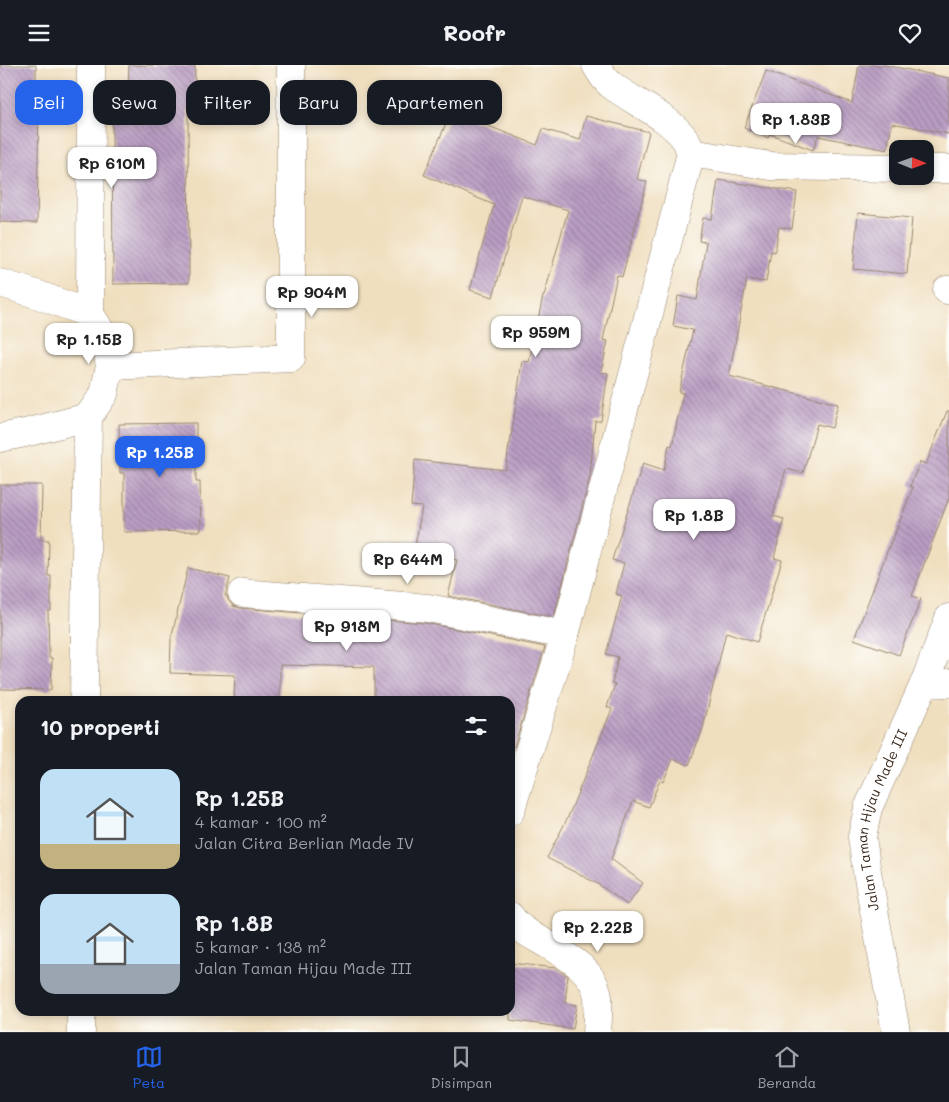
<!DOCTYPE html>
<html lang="id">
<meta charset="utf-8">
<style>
:root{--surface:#171b24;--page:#20242c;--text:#f1f3f6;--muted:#9ea1a6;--line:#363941;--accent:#2563eb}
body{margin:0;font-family:Mali,sans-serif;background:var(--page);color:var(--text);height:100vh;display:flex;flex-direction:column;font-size:19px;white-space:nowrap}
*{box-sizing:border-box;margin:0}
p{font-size:16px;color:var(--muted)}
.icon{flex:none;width:28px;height:28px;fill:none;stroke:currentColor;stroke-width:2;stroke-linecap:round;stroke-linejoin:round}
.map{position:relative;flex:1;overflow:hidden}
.sheet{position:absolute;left:15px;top:631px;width:500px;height:320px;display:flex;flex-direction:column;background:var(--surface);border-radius:15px;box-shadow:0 2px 8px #0003}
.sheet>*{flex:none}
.top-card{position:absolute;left:15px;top:15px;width:500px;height:45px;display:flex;gap:10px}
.needle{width:32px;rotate:91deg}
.controls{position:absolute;left:889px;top:75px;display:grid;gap:10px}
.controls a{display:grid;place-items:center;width:45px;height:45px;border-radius:10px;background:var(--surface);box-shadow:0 2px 8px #0003;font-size:25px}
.price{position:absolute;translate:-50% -42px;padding:0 11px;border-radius:10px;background:#fff;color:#222;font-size:16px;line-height:32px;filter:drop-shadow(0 1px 2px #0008)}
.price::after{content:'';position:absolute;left:50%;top:30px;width:15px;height:11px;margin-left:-8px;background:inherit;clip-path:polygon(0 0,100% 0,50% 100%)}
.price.current{background:var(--accent);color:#fff}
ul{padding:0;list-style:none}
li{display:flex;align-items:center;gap:15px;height:125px;padding:0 25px}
li span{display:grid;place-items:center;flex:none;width:140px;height:100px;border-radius:15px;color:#555}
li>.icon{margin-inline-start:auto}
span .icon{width:60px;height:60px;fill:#fffc;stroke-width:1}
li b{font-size:21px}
h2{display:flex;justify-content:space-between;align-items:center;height:60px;padding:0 25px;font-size:21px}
.chip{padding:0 18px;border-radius:15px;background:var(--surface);box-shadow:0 2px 8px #0003;font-size:18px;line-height:45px}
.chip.current{background:var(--accent);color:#fff}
header{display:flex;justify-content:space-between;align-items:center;height:65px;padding:0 25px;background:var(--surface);font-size:22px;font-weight:700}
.menu{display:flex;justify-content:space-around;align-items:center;height:70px;border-top:1px solid var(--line);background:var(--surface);font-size:14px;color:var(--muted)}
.menu a{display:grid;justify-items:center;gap:2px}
.menu .current{color:var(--accent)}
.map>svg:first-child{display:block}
</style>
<header><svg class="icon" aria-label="menu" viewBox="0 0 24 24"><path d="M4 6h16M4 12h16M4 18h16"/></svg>Roofr<svg class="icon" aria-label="heart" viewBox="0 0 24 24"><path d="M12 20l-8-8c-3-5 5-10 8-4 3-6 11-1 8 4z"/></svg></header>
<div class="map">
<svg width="949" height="967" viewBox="0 0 949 967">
<defs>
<pattern id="building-back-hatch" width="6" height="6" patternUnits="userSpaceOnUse" patternTransform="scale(1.25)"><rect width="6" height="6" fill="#b99dc3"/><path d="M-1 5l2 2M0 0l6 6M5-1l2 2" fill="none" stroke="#98809e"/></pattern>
</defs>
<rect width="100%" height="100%" fill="#fdfcf7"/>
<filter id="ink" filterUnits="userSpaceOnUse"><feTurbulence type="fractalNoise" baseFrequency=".02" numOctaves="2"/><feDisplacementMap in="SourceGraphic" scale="10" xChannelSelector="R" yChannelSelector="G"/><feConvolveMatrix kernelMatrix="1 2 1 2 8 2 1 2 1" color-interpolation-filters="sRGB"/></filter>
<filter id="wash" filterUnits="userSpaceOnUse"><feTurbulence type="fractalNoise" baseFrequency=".0096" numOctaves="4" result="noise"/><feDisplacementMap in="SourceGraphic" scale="20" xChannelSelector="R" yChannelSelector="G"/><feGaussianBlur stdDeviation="1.12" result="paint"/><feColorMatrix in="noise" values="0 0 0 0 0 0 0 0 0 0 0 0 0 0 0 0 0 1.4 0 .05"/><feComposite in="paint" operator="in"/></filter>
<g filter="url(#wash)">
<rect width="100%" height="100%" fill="#f0dfbf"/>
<g id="blocks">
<g fill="url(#building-back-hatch)">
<path d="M 0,0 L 36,0 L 36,38 L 39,38 L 37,158 L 0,157 Z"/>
<path d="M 129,0 L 195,1 L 194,43 L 188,43 L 189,218 L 113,219 L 112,54 L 127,54 Z"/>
<path d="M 859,0 L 885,0 L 949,13 L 949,69 L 892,58 L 887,85 L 818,71 L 813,85 L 770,69 L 768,73 L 744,63 L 766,6 L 852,38 Z"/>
<path d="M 451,47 L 477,58 L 478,57 L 537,80 L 543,64 L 580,75 L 586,51 L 649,67 L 637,114 L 647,117 L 622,212 L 617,210 L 603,275 L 608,276 L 601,307 L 608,308 L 601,356 L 595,356 L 590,411 L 554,552 L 448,531 L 457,495 L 414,487 L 422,442 L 411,441 L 415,395 L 506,405 L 509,379 L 510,379 L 522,296 L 529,297 L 543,231 L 544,231 L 568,145 L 522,131 L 493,232 L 470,225 L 494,140 L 424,110 Z"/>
<path d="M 718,115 L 797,127 L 792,164 L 779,162 L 775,187 L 771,186 L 766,217 L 747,214 L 729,311 L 838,339 L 832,363 L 817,359 L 803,408 L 786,404 L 773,451 L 784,454 L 774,493 L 782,495 L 757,577 L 726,567 L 703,663 L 689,700 L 673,694 L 663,717 L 660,715 L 649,742 L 633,736 L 611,794 L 643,818 L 627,840 L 598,819 L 547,793 L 568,752 L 612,644 L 607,642 L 615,619 L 612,618 L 618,592 L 606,589 L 622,531 L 616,529 L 624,498 L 612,495 L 643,398 L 664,405 L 669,380 L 672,381 L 683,328 L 679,327 L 693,265 L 673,261 L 678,231 L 697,235 L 706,177 L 699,176 L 703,153 L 712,154 Z"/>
<path d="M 858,148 L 912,153 L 907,209 L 853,204 Z"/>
<path d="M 947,346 L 949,346 L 949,433 L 912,531 L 921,534 L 899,590 L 854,574 L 892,474 L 893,474 L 913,422 L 910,421 L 920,397 L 926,399 Z"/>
<path d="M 196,358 L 196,417 L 200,417 L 201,466 L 124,467 L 124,408 L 120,408 L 119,359 Z"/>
<path d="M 0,420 L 42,420 L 41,475 L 49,475 L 48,511 L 51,511 L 51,546 L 48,546 L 49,593 L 52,593 L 51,625 L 0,624 Z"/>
<path d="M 188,503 L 230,513 L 225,531 L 227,531 L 228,535 L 233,541 L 240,543 L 426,558 L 545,582 L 514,682 L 510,682 L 510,636 L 374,636 L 374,602 L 280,600 L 280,636 L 234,636 L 235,610 L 170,608 L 171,574 Z"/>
<path d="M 510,898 L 556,903 L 568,911 L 565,938 L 577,940 L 573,964 L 510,955 Z"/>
</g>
</g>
</g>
<g filter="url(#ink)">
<use href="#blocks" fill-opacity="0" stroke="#96846e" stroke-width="1"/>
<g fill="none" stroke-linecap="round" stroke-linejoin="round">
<defs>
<g id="street">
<path d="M 596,0 C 600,7 604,14 610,19 C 634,38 666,49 685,74 C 688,78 689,84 691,88"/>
<path d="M 691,88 L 771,101 L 898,103"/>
<path d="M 925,104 L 949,104"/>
<path d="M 0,218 L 36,229 L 90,249 L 105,273 L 110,301 L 104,329 L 88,352 L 25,368 L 0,373"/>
<path d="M 947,225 L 949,225"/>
<path d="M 90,249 L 91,0"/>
<path d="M 110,301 L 291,293 L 291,0"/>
<path d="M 242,528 L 428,543 L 565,570"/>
<path d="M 924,619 L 949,618"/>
<path d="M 84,636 L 88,352"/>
<path d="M 510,747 L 565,570 L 691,88"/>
<path d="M 510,851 C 517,862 529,869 540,875 C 563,889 594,903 598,932 C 599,944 598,955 597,967"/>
<path d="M 81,967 L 81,946"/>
<path id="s1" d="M 896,967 L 866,801 L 862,772 L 868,743 L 924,619 L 949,553"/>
</g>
</defs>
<use href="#street" stroke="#96846e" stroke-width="29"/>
<use href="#street" stroke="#fff" stroke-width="28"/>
</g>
</g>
<g text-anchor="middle" stroke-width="4" stroke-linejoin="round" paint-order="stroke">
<g font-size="14" fill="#3b2a1e" stroke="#fdfcf7">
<text dy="5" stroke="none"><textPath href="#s1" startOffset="218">Jalan Taman Hijau Made III</textPath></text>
</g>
</g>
</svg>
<div class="controls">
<a><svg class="needle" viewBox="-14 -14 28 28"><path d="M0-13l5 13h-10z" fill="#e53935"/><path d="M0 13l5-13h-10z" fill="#9ea1a6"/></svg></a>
</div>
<b class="price" style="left:796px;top:80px">Rp 1.83B</b>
<b class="price" style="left:112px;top:124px">Rp 610M</b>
<b class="price" style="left:312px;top:253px">Rp 904M</b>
<b class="price" style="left:536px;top:293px">Rp 959M</b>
<b class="price" style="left:89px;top:300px">Rp 1.15B</b>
<b class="price current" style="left:160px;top:413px">Rp 1.25B</b>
<b class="price" style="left:694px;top:476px">Rp 1.8B</b>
<b class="price" style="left:408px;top:520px">Rp 644M</b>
<b class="price" style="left:347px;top:587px">Rp 918M</b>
<b class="price" style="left:598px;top:888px">Rp 2.22B</b>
<div class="top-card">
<a class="chip current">Beli</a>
<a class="chip">Sewa</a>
<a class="chip">Filter</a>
<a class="chip">Baru</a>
<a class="chip">Apartemen</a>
</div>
<section class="sheet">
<h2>10 properti<svg class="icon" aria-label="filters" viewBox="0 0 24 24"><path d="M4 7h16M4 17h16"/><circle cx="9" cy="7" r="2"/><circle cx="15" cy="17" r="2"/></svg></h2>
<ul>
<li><span style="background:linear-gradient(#bfe0f5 75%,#c2b280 0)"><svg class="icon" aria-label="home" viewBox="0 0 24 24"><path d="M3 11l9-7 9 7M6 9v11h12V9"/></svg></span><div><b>Rp 1.25B</b><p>4 kamar · 100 m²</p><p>Jalan Citra Berlian Made IV</p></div></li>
<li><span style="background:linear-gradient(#bfe0f5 70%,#9aa5b1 0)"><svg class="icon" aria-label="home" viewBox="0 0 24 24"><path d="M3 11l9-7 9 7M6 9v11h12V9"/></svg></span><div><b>Rp 1.8B</b><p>5 kamar · 138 m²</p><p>Jalan Taman Hijau Made III</p></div></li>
</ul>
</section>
</div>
<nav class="menu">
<a class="current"><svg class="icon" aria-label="map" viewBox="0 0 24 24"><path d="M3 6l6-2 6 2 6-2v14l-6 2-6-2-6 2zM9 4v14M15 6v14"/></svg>Peta</a>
<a><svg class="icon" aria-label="saved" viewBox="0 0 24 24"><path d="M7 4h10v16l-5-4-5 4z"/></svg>Disimpan</a>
<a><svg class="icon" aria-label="home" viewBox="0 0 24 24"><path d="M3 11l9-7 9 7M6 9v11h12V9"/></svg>Beranda</a>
</nav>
